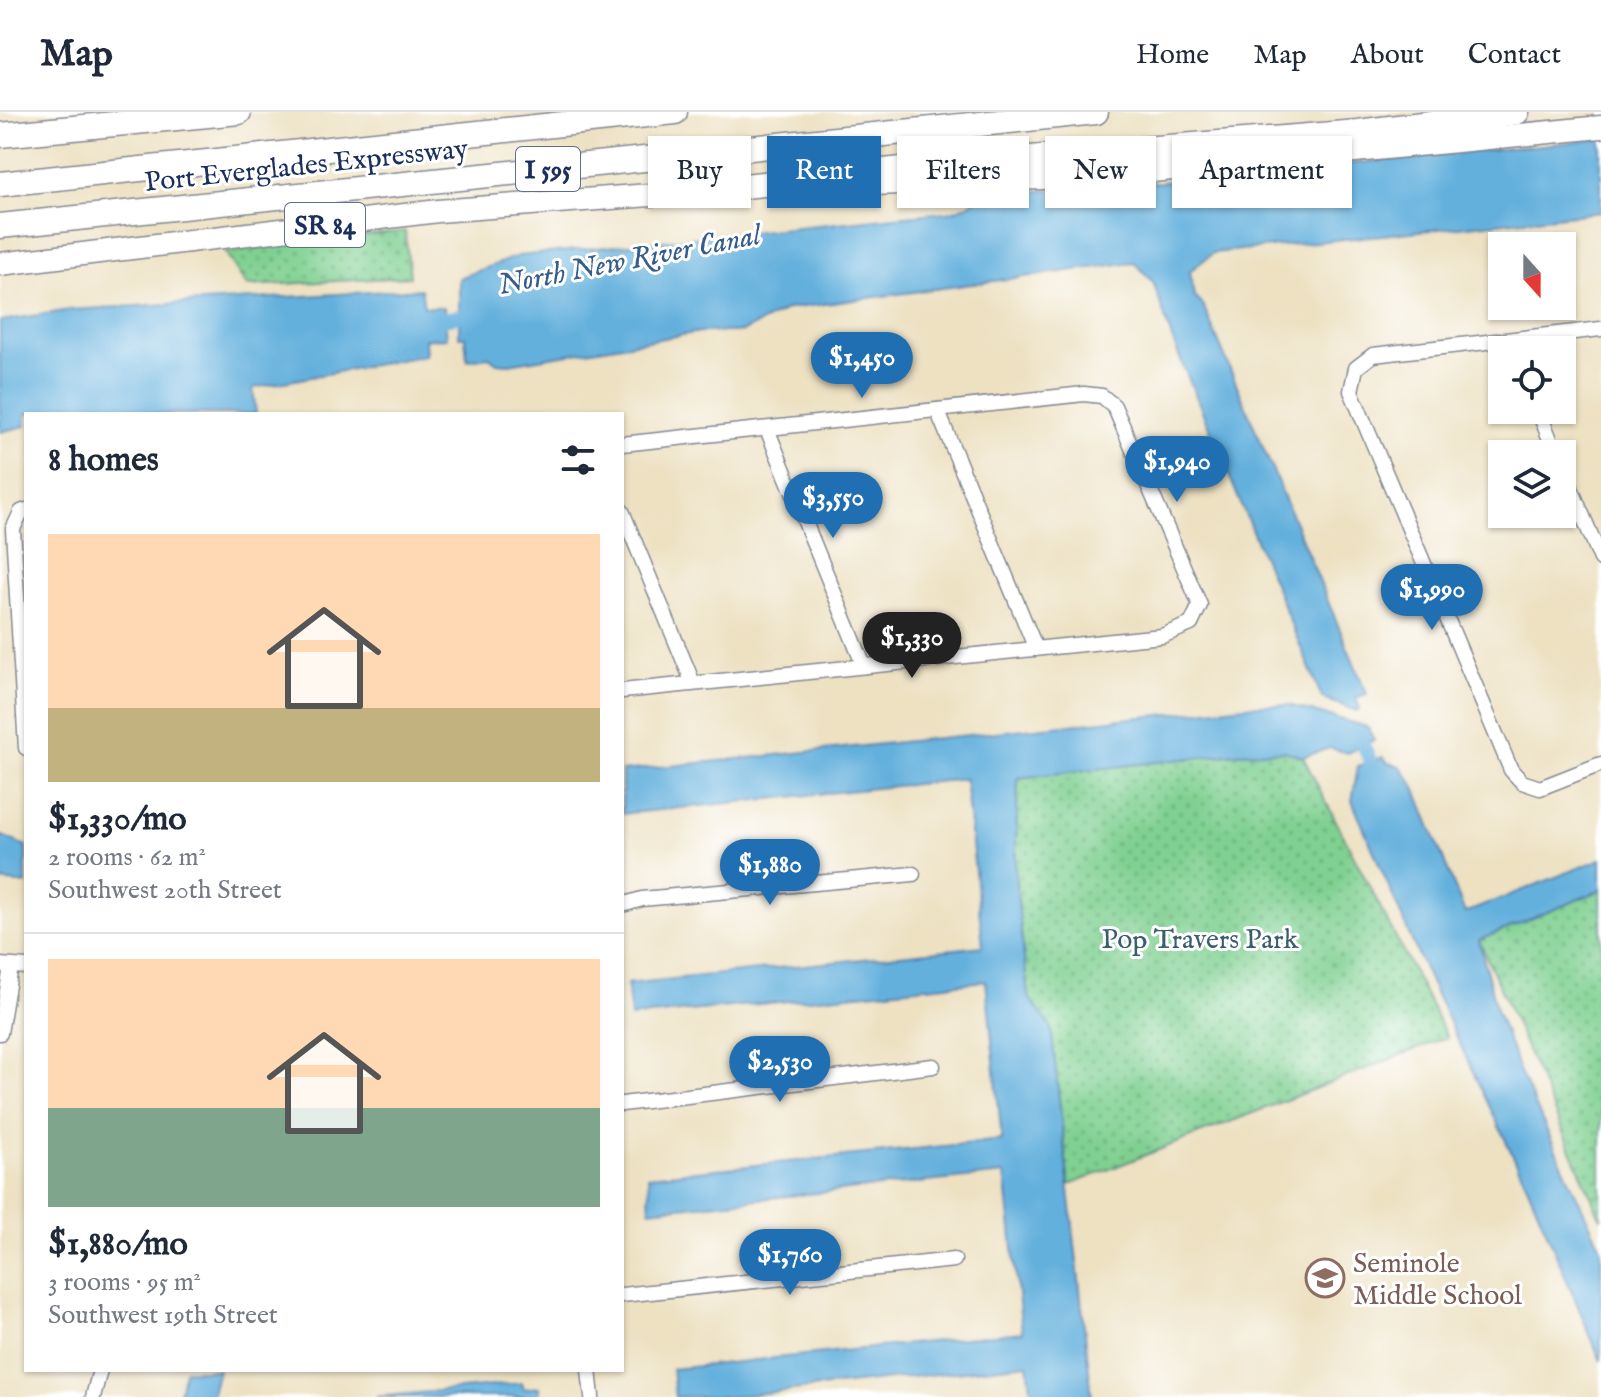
<!DOCTYPE html>
<meta charset="utf-8">
<style>
:root{--surface:#fff;--page:#f2f2f3;--text:#1f2937;--muted:#747a83;--line:#e0e1e3;--accent:#1f6fb2}
body{margin:0;font-family:"IM FELL English",serif;background:var(--page);color:var(--text);height:100vh;display:flex;flex-direction:column;font-size:30px;white-space:nowrap}
*{box-sizing:border-box;margin:0}
p{font-size:26px;color:var(--muted)}
.icon{flex:none;width:44px;height:44px;fill:none;stroke:currentColor;stroke-width:2;stroke-linecap:round;stroke-linejoin:round}
.map{position:relative;flex:1;overflow:hidden}
.panel{position:absolute;left:24px;top:300px;width:600px;height:960px;display:flex;flex-direction:column;background:var(--surface);border-radius:0px;box-shadow:0 2px 6px #0004}
.panel>*{flex:none}
.top-card{position:absolute;left:648px;top:24px;width:760px;height:72px;display:flex;gap:16px}
.needle{width:52px;rotate:159deg}
.controls{position:absolute;left:1488px;top:120px;display:grid;gap:16px}
.controls a{display:grid;place-items:center;width:88px;height:88px;border-radius:0px;background:var(--surface);box-shadow:0 2px 6px #0004;font-size:40px}
.price{position:absolute;translate:-50% -68px;padding:0 18px;border-radius:28px;background:var(--accent);color:#fff;font-size:26px;line-height:52px;filter:drop-shadow(0 2px 4px #0008)}
.price::after{content:'';position:absolute;left:50%;top:48px;width:24px;height:18px;margin-left:-12px;background:inherit;clip-path:polygon(0 0,100% 0,50% 100%)}
.price.current{background:#222;color:#fff}
ul{padding:0;list-style:none}
li{display:grid;align-content:center;gap:16px;height:424px;padding:0 24px}
li+li{border-top:2px solid var(--line)}
li span{display:grid;place-items:center;height:248px;border-radius:0px;color:#555}
li>.icon{margin-inline-start:auto}
span .icon{width:144px;height:144px;fill:#fffc;stroke-width:1}
li b{font-size:34px}
h2{display:flex;justify-content:space-between;align-items:center;height:96px;padding:0 24px;font-size:34px}
.tag{padding:0 28px;border-radius:0px;background:var(--surface);box-shadow:0 2px 6px #0004;font-size:28px;line-height:72px}
.tag.current{background:var(--accent);color:#fff}
header{display:flex;align-items:center;gap:48px;box-sizing:border-box;height:112px;padding:0 40px;background:var(--surface);border-bottom:2px solid var(--line)}
header strong{font-size:38px}
nav{display:flex;gap:44px;margin-inline-start:auto;font-size:28px}
.map>svg:first-child{display:block}
</style>
<header>
<strong>Map</strong>
<nav><a>Home</a><a>Map</a><a>About</a><a>Contact</a></nav>
</header>
<div class="map">
<svg width="1601" height="1285" viewBox="0 0 1601 1285">
<defs>
<pattern id="park-dots" width="8" height="8" patternUnits="userSpaceOnUse" patternTransform="scale(2)"><rect width="8" height="8" fill="#7fd091"/><path d="M2 2h.1M6 6h.1" fill="none" stroke="#67a97a" stroke-width="1.8" stroke-linecap="round"/></pattern>
</defs>
<rect width="100%" height="100%" fill="#fff"/>
<filter id="ink" filterUnits="userSpaceOnUse"><feTurbulence type="fractalNoise" baseFrequency=".0125" numOctaves="2"/><feDisplacementMap in="SourceGraphic" scale="16" xChannelSelector="R" yChannelSelector="G"/><feConvolveMatrix kernelMatrix="1 2 1 2 8 2 1 2 1" color-interpolation-filters="sRGB"/></filter>
<filter id="wash" filterUnits="userSpaceOnUse"><feTurbulence type="fractalNoise" baseFrequency=".006" numOctaves="4" result="noise"/><feDisplacementMap in="SourceGraphic" scale="32" xChannelSelector="R" yChannelSelector="G"/><feGaussianBlur stdDeviation="1.8" result="paint"/><feColorMatrix in="noise" values="0 0 0 0 0 0 0 0 0 0 0 0 0 0 0 0 0 1.4 0 .05"/><feComposite in="paint" operator="in"/></filter>
<g filter="url(#wash)">
<rect width="100%" height="100%" fill="#ede1c2"/>
<g fill="url(#park-dots)" stroke="#4d8078" stroke-width="2">
<path d="M 405,119 L 410,165 L 247,174 L 225,140 Z"/>
<path d="M 1285,639 L 1303,645 L 1447,925 L 1069,1073 L 1051,915 L 1028,885 L 1015,762 L 1018,665 L 1238,641 Z"/>
<path d="M 1601,778 L 1601,1107 L 1479,828 Z"/>
</g>
<g fill="#64b0dd" stroke="#40709e" stroke-width="2">
<path d="M 1601,27 L 1601,100 L 1213,141 L 1190,159 L 1194,184 L 1203,193 L 1367,582 L 1356,586 L 1360,597 L 1356,599 L 1322,586 L 1172,227 L 1153,170 L 1134,150 L 788,197 L 742,220 L 700,220 L 509,252 L 497,251 L 489,245 L 467,248 L 465,225 L 459,225 L 459,166 L 518,144 L 954,99 L 968,93 L 982,82 L 1120,74 Z"/>
<path d="M 421,177 L 424,195 L 444,195 L 447,226 L 425,227 L 426,243 L 253,276 L 256,302 L 26,302 L 26,314 L 0,320 L 0,209 L 70,198 Z"/>
<path d="M 1256,593 L 1289,593 L 1368,615 L 1374,628 L 1347,641 L 1330,636 L 1303,645 L 1285,639 L 1236,641 L 1018,666 L 1015,762 L 1028,884 L 1051,915 L 1092,1285 L 1032,1285 L 1028,1252 L 728,1285 L 675,1285 L 672,1257 L 1022,1220 L 1005,1062 L 650,1098 L 648,1064 L 1002,1028 L 986,869 L 631,905 L 627,872 L 983,834 L 965,667 L 622,702 L 622,659 Z"/>
<path d="M 1383,645 L 1388,651 L 1400,654 L 1414,673 L 1465,801 L 1601,747 L 1601,778 L 1479,828 L 1496,897 L 1519,958 L 1601,1136 L 1601,1249 L 1527,1073 L 1428,866 L 1352,689 L 1358,654 Z"/>
<path d="M 0,723 L 26,734 L 26,772 L 0,769 Z"/>
<path d="M 185,1258 L 218,1258 L 211,1285 L 178,1285 Z"/>
<path d="M 522,1271 L 524,1277 L 539,1275 L 540,1285 L 376,1285 Z"/>
</g>
<g fill="none" stroke-linecap="round" stroke-linejoin="round">
<g stroke="#64b0dd" stroke-width="14">
<path d="M 428,209 L 475,202"/>
<path d="M 1348,628 L 1361,628 L 1378,666"/>
</g>
</g>
</g>
<g filter="url(#ink)">
<g fill="none" stroke-linecap="round" stroke-linejoin="round">
<defs>
<g id="street">
<path d="M 1601,217 L 1373,243 L 1356,256 L 1351,279 L 1511,658 L 1522,670 L 1540,676 L 1601,652"/>
<path d="M 1538,298 L 1556,342"/>
<path d="M 938,300 L 1036,537"/>
<path d="M 767,317 L 864,554"/>
<path d="M 622,332 L 1084,282 L 1102,284 L 1114,294 L 1200,493 L 1191,512 L 1162,524 L 622,579"/>
<path d="M 1562,355 L 1601,447"/>
<path d="M 26,398 L 21,400 L 13,417 L 26,636"/>
<path d="M 622,399 L 693,571"/>
<path d="M 622,793 L 642,787 L 913,762"/>
<path d="M 0,853 L 26,855"/>
<path d="M 0,921 L 11,855"/>
<path d="M 622,992 L 933,954"/>
<path d="M 622,1183 L 954,1148"/>
<path d="M 589,1258 L 592,1285"/>
<path d="M 93,1285 L 100,1258"/>
</g>
<g id="primary">
<path d="M 845,73 L 1101,64 L 1601,15"/>
<path d="M 0,152 L 438,99 L 743,76"/>
</g>
<g id="highway">
<path d="M 0,23 L 239,0"/>
<path d="M 0,72 L 675,0"/>
<path d="M 726,76 L 930,54 L 1358,20 L 1517,0"/>
<path d="M 0,114 L 1096,0"/>
</g>
</defs>
<use href="#street" stroke="#848890" stroke-width="17"/>
<use href="#primary" stroke="#848890" stroke-width="25"/>
<use href="#highway" stroke="#848890" stroke-width="27"/>
<use href="#street" stroke="#fff" stroke-width="14"/>
<use href="#primary" stroke="#fff" stroke-width="22"/>
<use href="#highway" stroke="#fff" stroke-width="24"/>
</g>
</g>
<defs>
<symbol id="school-ring" viewBox="-11 -11 22 22"><circle r="9.5" fill="#fff" stroke="#8d6e63" stroke-width="1.5"/><path d="M0-5L7-2L0 1L-7-2ZM-4 1L0 2.5L4 1V4Q0 6-4 4Z" fill="#8d6e63"/></symbol>
</defs>
<g fill-rule="evenodd">
<use href="#school-ring" x="1303" y="1144" width="44" height="44"/>
</g>
<g text-anchor="middle" stroke-width="6" stroke-linejoin="round" paint-order="stroke">
<g fill="#fff" stroke="#5f6d8e" stroke-width="2">
<rect x="516" y="35" width="64" height="44" rx="6"/>
<rect x="285" y="91" width="80" height="44" rx="6"/>
</g>
<g font-size="26" font-weight="bold" fill="#1b2f5e">
<text x="548" y="66">I 595</text>
<text x="325" y="122">SR 84</text>
</g>
<g font-size="28" fill="#1b2f5e" stroke="#fff">
<text transform="translate(306 52) rotate(-6)" y="10">Port Everglades Expressway</text>
</g>
<g font-size="28" fill="#395f6d" stroke="#fff">
<text x="1200" y="836">Pop Travers Park</text>
</g>
<g font-size="28" fill="#785e54" stroke="#fff" text-anchor="start">
<text x="1353" y="1160">Seminole<tspan x="1353" dy="32">Middle School</tspan></text>
</g>
<g font-size="30" font-style="italic" fill="#355c8a" stroke="#fff">
<text transform="translate(629 147) rotate(-11)" y="10">North New River Canal</text>
</g>
</g>
</svg>
<div class="controls">
<a><svg class="needle" viewBox="-14 -14 28 28"><path d="M0-13l5 13h-10z" fill="#e53935"/><path d="M0 13l5-13h-10z" fill="#747a83"/></svg></a>
<a><svg class="icon" aria-label="locate" viewBox="0 0 24 24"><circle cx="12" cy="12" r="6"/><path d="M12 2v4M12 18v4M2 12h4M18 12h4"/></svg></a>
<a><svg class="icon" aria-label="layers" viewBox="0 0 24 24"><path d="M12 4l9 5-9 5-9-5zM3 14l9 5 9-5"/></svg></a>
</div>
<b class="price" style="left:862px;top:288px">$1,450</b>
<b class="price" style="left:1177px;top:392px">$1,940</b>
<b class="price" style="left:833px;top:428px">$3,550</b>
<b class="price" style="left:1432px;top:520px">$1,990</b>
<b class="price current" style="left:912px;top:568px">$1,330</b>
<b class="price" style="left:770px;top:795px">$1,880</b>
<b class="price" style="left:780px;top:992px">$2,530</b>
<b class="price" style="left:790px;top:1185px">$1,760</b>
<div class="top-card">
<a class="tag">Buy</a>
<a class="tag current">Rent</a>
<a class="tag">Filters</a>
<a class="tag">New</a>
<a class="tag">Apartment</a>
</div>
<section class="panel">
<h2>8 homes<svg class="icon" aria-label="filters" viewBox="0 0 24 24"><path d="M4 7h16M4 17h16"/><circle cx="9" cy="7" r="2"/><circle cx="15" cy="17" r="2"/></svg></h2>
<ul>
<li><span style="background:linear-gradient(#ffd9b3 70%,#c2b280 0)"><svg class="icon" aria-label="home" viewBox="0 0 24 24"><path d="M3 11l9-7 9 7M6 9v11h12V9"/></svg></span><div><b>$1,330/mo</b><p>2 rooms · 62 m²</p><p>Southwest 20th Street</p></div></li>
<li><span style="background:linear-gradient(#ffd9b3 60%,#7fa58c 0)"><svg class="icon" aria-label="home" viewBox="0 0 24 24"><path d="M3 11l9-7 9 7M6 9v11h12V9"/></svg></span><div><b>$1,880/mo</b><p>3 rooms · 95 m²</p><p>Southwest 19th Street</p></div></li>
</ul>
</section>
</div>
